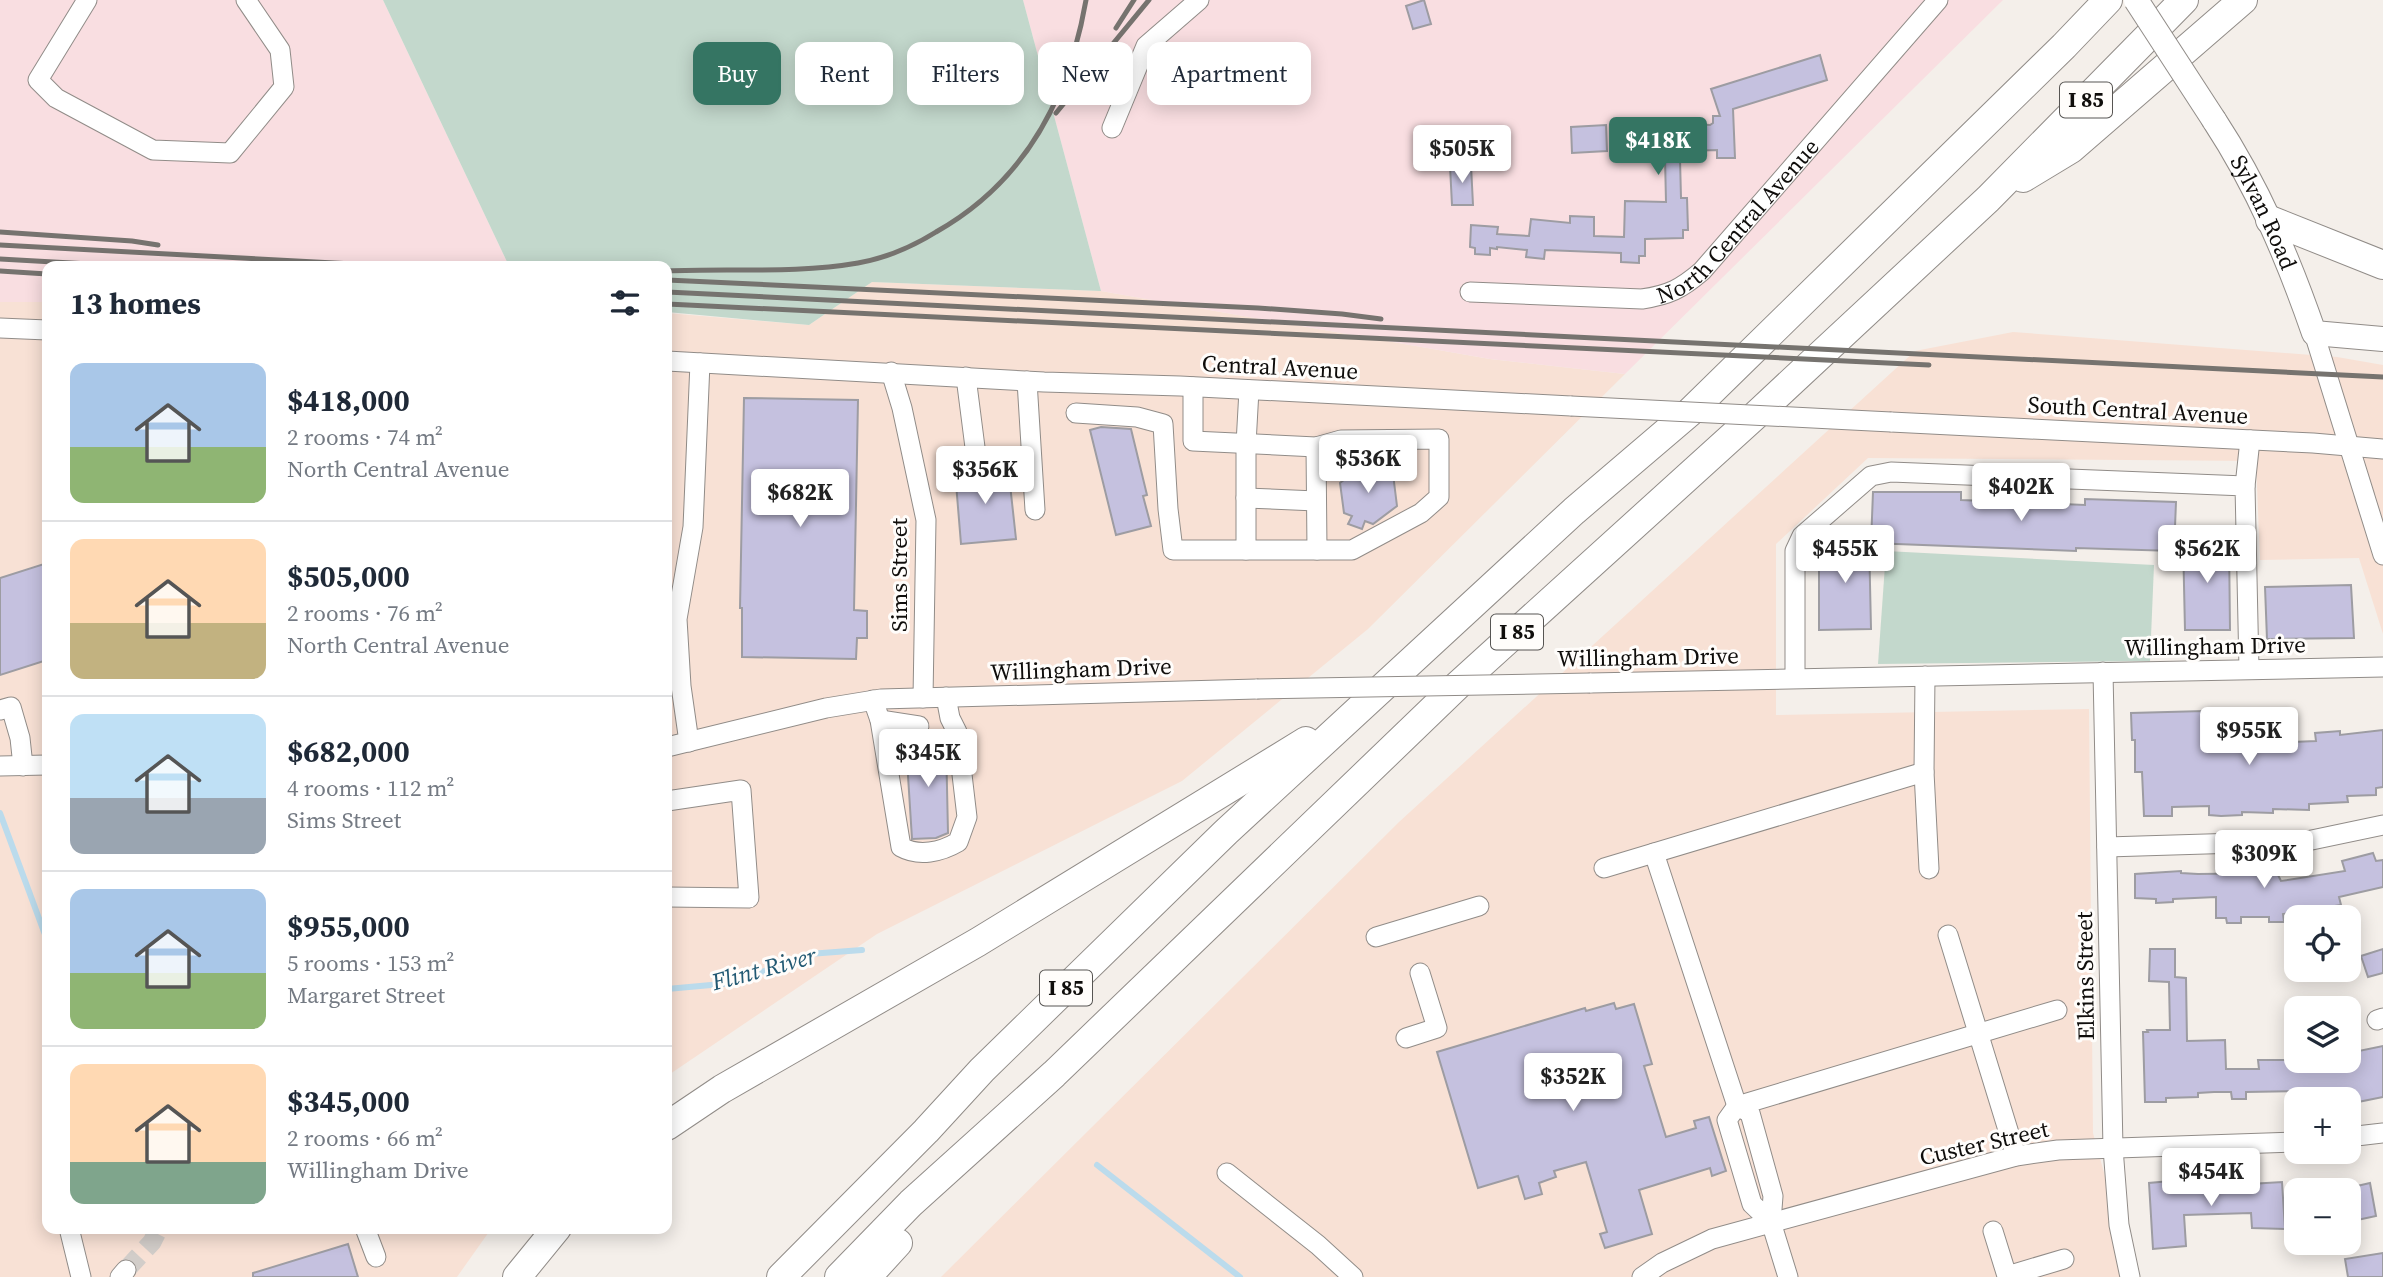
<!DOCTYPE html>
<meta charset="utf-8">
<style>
:root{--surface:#fff;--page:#f2f2f3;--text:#1f2937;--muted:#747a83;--line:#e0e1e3;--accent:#357563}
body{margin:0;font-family:"Source Serif 4",serif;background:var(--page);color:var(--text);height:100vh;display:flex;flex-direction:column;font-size:26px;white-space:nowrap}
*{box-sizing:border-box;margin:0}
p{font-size:23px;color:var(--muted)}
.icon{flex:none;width:38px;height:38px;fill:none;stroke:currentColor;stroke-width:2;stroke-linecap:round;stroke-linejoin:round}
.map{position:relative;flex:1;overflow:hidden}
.drawer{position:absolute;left:42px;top:261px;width:630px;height:973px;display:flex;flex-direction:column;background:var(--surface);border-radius:14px;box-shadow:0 4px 18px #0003}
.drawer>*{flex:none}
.banner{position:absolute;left:693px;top:42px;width:665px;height:63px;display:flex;gap:14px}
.tools{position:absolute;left:2284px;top:905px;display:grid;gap:14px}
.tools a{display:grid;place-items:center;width:77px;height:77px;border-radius:14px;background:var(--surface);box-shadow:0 4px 18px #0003;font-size:35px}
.price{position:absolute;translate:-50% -60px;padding:0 16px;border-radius:7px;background:#fff;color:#222;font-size:23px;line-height:46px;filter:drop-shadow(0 2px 4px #0008)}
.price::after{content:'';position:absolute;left:50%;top:42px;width:21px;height:16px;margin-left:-10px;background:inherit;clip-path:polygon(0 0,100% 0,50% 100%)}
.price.on{background:var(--accent);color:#fff}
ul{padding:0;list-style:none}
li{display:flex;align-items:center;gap:21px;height:175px;padding:0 28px}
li+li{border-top:2px solid var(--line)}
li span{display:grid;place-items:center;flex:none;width:196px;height:140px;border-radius:14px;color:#555}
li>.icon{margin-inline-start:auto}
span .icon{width:84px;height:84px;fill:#fffc;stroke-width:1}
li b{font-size:30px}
h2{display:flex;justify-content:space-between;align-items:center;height:84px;padding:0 28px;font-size:30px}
.chip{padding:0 24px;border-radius:14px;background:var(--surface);box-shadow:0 4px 18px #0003;font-size:24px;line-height:63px}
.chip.on{background:var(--accent);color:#fff}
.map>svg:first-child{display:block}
</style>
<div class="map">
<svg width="2383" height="1277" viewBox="0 0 2383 1277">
<rect width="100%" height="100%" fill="#f4efea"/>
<g fill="#f8e1d5">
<path d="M 872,282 L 1101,291 L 1490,359 L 1625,374 L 1368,629 L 1182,781 L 877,934 L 667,1076 L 667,313 L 809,325 Z"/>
<path d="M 0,302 L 47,302 L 47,1228 L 491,1229 L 457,1277 L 0,1277 Z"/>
<path d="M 2013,332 L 2337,357 L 2383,365 L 2383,634 L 2359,558 L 2260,560 L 2256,461 L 1868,458 L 1776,544 L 1776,715 L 2089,709 L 2093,1133 L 2133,1277 L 941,1277 L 1399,822 L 1915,351 Z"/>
</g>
<g fill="#f9dee1">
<path d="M 0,0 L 383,0 L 509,266 L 47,266 L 47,302 L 0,302 Z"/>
<path d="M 1023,0 L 2003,0 L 1625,374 L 1490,359 L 1101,291 Z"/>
</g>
<g fill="#c3d8cc">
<path d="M 383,0 L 1023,0 L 1101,291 L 872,282 L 809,325 L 667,312 L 667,266 L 509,266 Z"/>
<path d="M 1886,551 L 2154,565 L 2150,661 L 1878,664 Z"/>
</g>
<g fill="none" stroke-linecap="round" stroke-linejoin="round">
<g stroke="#bbdbec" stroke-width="6">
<path d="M 0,813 L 47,940"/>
<path d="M 667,989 L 733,983 L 809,954 L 862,950"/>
<path d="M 1097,1165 L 1240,1277"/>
</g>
</g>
<g fill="#c5c1df" stroke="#9d9ca2" stroke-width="2">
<path d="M 1424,0 L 1431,24 L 1413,29 L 1406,6 Z"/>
<path d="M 1820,55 L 1827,80 L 1733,109 L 1735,158 L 1717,158 L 1717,150 L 1685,151 L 1684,159 L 1680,159 L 1681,198 L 1687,198 L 1688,230 L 1683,230 L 1683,238 L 1645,239 L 1645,256 L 1639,256 L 1639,263 L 1621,262 L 1621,253 L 1545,250 L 1544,259 L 1526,257 L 1527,250 L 1497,247 L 1497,249 L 1490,248 L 1490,255 L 1475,254 L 1475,248 L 1470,247 L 1471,225 L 1498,227 L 1497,234 L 1529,236 L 1531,219 L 1570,223 L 1570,216 L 1594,217 L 1594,236 L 1624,237 L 1625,201 L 1666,202 L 1665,158 L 1662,158 L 1665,125 L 1674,126 L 1675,123 L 1710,125 L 1713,123 L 1713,116 L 1720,116 L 1711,89 Z"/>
<path d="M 1606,125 L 1607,151 L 1572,153 L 1571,127 Z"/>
<path d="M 1471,165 L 1473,205 L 1452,205 L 1450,166 Z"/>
<path d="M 744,398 L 858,400 L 854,610 L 867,611 L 867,638 L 857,638 L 856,659 L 742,657 L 742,608 L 740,608 Z"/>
<path d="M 1101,427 L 1131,429 L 1147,495 L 1143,496 L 1151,526 L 1116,535 L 1090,430 Z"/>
<path d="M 1364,464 L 1393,474 L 1397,506 L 1373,524 L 1365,521 L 1362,529 L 1348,524 L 1352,516 L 1344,513 L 1340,483 Z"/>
<path d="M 1008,466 L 1016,539 L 961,544 L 955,471 L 967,470 L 978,475 L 984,473 L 988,468 Z"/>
<path d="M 1873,492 L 1961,492 L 1961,500 L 2085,505 L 2085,499 L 2176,502 L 2174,551 L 2076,548 L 2076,551 L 1871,543 Z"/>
<path d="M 1869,539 L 1871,629 L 1819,630 L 1819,540 Z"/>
<path d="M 2183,540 L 2229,541 L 2230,630 L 2185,630 Z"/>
<path d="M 47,563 L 47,660 L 0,675 L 0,578 Z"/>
<path d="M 2351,585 L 2354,638 L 2267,639 L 2265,587 Z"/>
<path d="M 2204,711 L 2205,740 L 2244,737 L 2244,734 L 2272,732 L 2272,743 L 2316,741 L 2315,733 L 2340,731 L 2340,735 L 2383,730 L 2383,787 L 2376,788 L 2376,795 L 2347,796 L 2348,802 L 2309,804 L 2309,810 L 2273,809 L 2273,813 L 2242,812 L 2242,815 L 2221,816 L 2209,815 L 2209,806 L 2172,807 L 2172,816 L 2144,816 L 2142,772 L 2135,772 L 2135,740 L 2132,740 L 2131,713 Z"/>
<path d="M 919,740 L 946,742 L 948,833 L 936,838 L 912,839 L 906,744 L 919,743 Z"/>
<path d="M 2373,853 L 2376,861 L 2383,860 L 2383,887 L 2339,897 L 2341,905 L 2283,914 L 2284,922 L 2269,922 L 2269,917 L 2241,917 L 2241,923 L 2227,923 L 2226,918 L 2216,918 L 2216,897 L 2173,899 L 2173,902 L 2156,903 L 2156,899 L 2135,898 L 2135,874 L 2181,871 L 2181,873 L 2198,874 L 2277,873 L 2281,881 L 2345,871 L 2342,861 Z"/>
<path d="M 2150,949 L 2175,949 L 2175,977 L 2186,978 L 2187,1041 L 2225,1040 L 2226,1069 L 2259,1069 L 2258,1060 L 2298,1060 L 2298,1068 L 2352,1068 L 2349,1053 L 2383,1046 L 2383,1097 L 2358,1102 L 2357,1097 L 2326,1097 L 2326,1091 L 2298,1091 L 2246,1092 L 2246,1099 L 2232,1099 L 2231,1092 L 2214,1092 L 2198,1093 L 2198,1097 L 2166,1098 L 2166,1102 L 2145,1102 L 2143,1032 L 2148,1032 L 2147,1030 L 2170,1030 L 2169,982 L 2149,981 Z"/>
<path d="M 2383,949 L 2383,973 L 2368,977 L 2361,956 Z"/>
<path d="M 1614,1003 L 1616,1009 L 1634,1004 L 1652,1064 L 1644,1066 L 1666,1137 L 1696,1128 L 1694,1121 L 1709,1117 L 1726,1171 L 1712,1176 L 1710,1168 L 1639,1190 L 1652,1234 L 1605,1248 L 1600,1234 L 1607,1232 L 1586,1162 L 1554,1171 L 1556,1177 L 1539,1183 L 1542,1194 L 1525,1199 L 1518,1176 L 1478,1188 L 1437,1052 L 1585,1008 L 1586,1011 Z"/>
<path d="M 2181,1180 L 2182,1191 L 2250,1189 L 2250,1184 L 2282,1182 L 2285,1229 L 2252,1228 L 2251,1213 L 2184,1215 L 2186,1246 L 2153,1249 L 2149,1183 Z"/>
<path d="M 2370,1183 L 2376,1216 L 2348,1222 L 2348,1188 Z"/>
<path d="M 348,1244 L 358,1277 L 253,1277 L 253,1273 Z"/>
<path d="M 2383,1253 L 2383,1277 L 2348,1277 L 2345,1259 Z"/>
</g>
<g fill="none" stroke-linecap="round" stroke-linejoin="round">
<path stroke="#d2cdc9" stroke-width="19" stroke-dasharray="19 10" stroke-linecap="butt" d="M 126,1270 L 152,1242 L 159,1228"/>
<defs>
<g id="minor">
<path d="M 87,0 L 38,80 L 56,98 L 153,150 L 230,153 L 284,87 L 280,50 L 246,0"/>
<path d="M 1112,128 L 1146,46 L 1199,0"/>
<path id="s1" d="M 1470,292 L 1642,299 C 1669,295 1681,289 1702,271 L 1938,0"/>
<path d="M 0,328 L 47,330"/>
<path d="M 2314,333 L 2383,555"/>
<path d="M 667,361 L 1044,382 L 1180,386 L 1571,406"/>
<path d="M 891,372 L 902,408 L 926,520 L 923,698"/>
<path d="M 966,377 L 977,463"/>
<path d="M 1027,381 L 1035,510"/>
<path d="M 1076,413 L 1137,417 L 1163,424 L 1168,509 L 1173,550 L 1352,550 L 1421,513 L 1439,497 L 1439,439 L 1341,440 L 1316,447 L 1193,441 L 1193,387"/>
<path d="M 1891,422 L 2313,443 L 2383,449"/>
<path d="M 1316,447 L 1317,550"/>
<path d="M 2245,486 L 2250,440"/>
<path d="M 1246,498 L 1316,501"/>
<path d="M 1246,550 L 1246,444 L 1249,390"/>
<path d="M 2103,672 L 2113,1148 L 2119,1225 L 2130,1277"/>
<path d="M 1925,676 L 1924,772 L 1929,869"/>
<path d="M 1795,678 L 1795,551 L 1802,536 L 1871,476 L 1891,472 L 2245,486 L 2249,669"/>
<path d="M 1590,683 L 2383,667"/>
<path d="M 873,700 L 880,720 L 901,847 C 919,857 941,852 958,842 L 967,817 L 957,732 L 950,718 L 946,697"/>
<path d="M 0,710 L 11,707 L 20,738 L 23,766"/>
<path d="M 880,720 L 919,726"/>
<path d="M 689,742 L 681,686 L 677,619 L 693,527 L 700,363"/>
<path d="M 667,747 L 826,708 L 881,699 L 1257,689"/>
<path d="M 0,766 L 47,765"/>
<path d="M 667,801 L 741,790 L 749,898 L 667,897"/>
<path d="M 2107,847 L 2307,841 L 2383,825"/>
<path d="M 1654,853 L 1737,1106 L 1750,1113 L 1773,1196 L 1771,1222 L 1788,1277"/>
<path d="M 1604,868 L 1924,772"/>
<path d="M 1948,935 L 2016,1156"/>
<path d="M 1376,937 L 1479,906"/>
<path d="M 2377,1020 L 2383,1018"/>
<path d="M 1406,1038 L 1437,1028 L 1420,973"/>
<path d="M 2348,1137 L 2383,1133"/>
<path d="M 1227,1173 L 1318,1245 L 1353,1277"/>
<path d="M 1771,1222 L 1752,1204 L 1727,1120 L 1737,1106 L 2057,1010"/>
<path d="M 69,1228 L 81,1277"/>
<path d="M 365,1228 L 376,1257"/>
<path d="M 1993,1231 L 2007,1276 L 2064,1259"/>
<path d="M 120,1277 L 126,1270"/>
<path d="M 1642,1277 L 1662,1263 L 1712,1239 L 2016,1156 L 2058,1150 L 2296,1142"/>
</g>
<g id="major">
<path id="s2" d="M 2214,120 C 2258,187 2288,258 2314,333 L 2383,339"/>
</g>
<g id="highway">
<path d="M 2023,178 L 2071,149 L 2243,0"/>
<path d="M 2270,220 L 2383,265"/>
<path d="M 667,1126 L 722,1089 L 978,942 L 1306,741"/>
<path d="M 517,1277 L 557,1228"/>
<path d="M 781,1277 L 926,1131 L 982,1070 L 1226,832 L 1574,511 L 1690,412 L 2064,46 L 2108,0"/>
<path d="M 839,1277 L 911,1203 L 1054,1074 L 1458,685 L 1757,414 L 1988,199 L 2184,0"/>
<path d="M 867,1277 L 898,1243"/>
</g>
</defs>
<use href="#minor" stroke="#918c88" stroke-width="21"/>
<use href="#major" stroke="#918c88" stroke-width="26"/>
<use href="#highway" stroke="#918c88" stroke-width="30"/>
<use href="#minor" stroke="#fff" stroke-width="19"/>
<use href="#major" stroke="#fff" stroke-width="24"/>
<use href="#highway" stroke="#fff" stroke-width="28"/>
<g stroke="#76736f" stroke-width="5">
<path d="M 1116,28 L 1134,0"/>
<path d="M 1056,113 L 1149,0"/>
<path d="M 0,232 L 132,241 L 158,245"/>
<path d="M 0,245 L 391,266"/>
<path d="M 0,259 L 125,266"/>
<path d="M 0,271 L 47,274"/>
<path d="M 667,271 C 730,268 795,274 858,263 C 886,258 912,247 936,232 C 1025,182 1069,98 1086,0"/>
<path d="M 667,280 L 1258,308 L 1342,314 L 1381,319"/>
<path d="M 667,292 L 2383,377"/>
<path d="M 667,304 L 1929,365"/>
</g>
<defs>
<g id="minor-bridge">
<path d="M 1571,406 L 1891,422"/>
<path d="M 1257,689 L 1590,683"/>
</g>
<path id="major-bridge" d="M 2136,0 L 2214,120"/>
</defs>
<use href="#minor-bridge" stroke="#918c88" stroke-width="21" stroke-linecap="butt"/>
<use href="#major-bridge" stroke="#918c88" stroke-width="26" stroke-linecap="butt"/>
<use href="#minor-bridge" stroke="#fff" stroke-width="19"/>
<use href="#major-bridge" stroke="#fff" stroke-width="24"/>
</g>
<g text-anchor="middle" stroke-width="6" stroke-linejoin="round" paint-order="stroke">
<g fill="#fffdfb" stroke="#575553" stroke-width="2">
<rect x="2060" y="82.5" width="52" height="35" rx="5"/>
<rect x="1491" y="614.5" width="52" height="35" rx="5"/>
<rect x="1040" y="970.5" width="52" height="35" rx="5"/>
</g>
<g font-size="21" font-weight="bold" fill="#0f0d0b">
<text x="2086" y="107">I 85</text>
<text x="1517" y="639">I 85</text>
<text x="1066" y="995">I 85</text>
</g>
<g font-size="23" fill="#0f0d0b" stroke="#fffdfb">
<text dy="8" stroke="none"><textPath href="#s2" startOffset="105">Sylvan Road</textPath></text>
<text dy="8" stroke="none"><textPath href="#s1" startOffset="299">North Central Avenue</textPath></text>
<text transform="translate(1280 367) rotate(3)" y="8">Central Avenue</text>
<text transform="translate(2138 410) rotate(3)" y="8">South Central Avenue</text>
<text transform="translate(899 575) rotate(-90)" y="8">Sims Street</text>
<text transform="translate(2215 646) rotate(-1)" y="8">Willingham Drive</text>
<text transform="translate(1648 657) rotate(-1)" y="8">Willingham Drive</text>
<text transform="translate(1081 669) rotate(-2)" y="8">Willingham Drive</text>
<text transform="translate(2085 976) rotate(-91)" y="8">Elkins Street</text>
<text transform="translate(1984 1143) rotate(-13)" y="8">Custer Street</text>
</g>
<g font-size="24" font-style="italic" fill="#225973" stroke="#fffdfb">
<text transform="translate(764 969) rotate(-15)" y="8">Flint River</text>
</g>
</g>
</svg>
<div class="tools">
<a><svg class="icon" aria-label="locate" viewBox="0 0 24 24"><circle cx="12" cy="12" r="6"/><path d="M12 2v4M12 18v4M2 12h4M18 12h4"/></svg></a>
<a><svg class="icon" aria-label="layers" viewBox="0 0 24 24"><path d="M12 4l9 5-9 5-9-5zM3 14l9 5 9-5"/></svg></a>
<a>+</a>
<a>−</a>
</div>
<b class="price on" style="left:1658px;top:177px">$418K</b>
<b class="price" style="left:1462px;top:185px">$505K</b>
<b class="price" style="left:1368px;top:495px">$536K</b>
<b class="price" style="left:985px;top:506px">$356K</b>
<b class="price" style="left:2021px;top:523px">$402K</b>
<b class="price" style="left:800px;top:529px">$682K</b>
<b class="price" style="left:1845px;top:585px">$455K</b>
<b class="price" style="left:2207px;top:585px">$562K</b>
<b class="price" style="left:2249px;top:767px">$955K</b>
<b class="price" style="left:928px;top:789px">$345K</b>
<b class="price" style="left:2264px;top:890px">$309K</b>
<b class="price" style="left:1573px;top:1113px">$352K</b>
<b class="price" style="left:2211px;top:1208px">$454K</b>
<div class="banner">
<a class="chip on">Buy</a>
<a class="chip">Rent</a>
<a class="chip">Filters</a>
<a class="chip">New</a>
<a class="chip">Apartment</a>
</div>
<section class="drawer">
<h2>13 homes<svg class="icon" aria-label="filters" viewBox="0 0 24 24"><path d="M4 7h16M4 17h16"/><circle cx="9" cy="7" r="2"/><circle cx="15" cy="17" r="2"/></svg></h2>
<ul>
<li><span style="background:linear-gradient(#a9c7e8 60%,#8fb573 0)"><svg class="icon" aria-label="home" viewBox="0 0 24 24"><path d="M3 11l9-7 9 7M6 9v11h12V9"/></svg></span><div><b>$418,000</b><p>2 rooms · 74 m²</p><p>North Central Avenue</p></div></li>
<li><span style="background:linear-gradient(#ffd9b3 60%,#c2b280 0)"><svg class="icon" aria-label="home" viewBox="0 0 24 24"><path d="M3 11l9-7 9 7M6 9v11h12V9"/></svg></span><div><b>$505,000</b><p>2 rooms · 76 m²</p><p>North Central Avenue</p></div></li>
<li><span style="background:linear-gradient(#bfe0f5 60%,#9aa5b1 0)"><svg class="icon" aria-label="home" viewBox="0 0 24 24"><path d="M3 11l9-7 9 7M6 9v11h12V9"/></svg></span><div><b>$682,000</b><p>4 rooms · 112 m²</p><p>Sims Street</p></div></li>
<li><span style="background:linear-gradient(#a9c7e8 60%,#8fb573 0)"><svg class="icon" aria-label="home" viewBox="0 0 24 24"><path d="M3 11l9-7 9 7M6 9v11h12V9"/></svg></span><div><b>$955,000</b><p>5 rooms · 153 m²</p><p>Margaret Street</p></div></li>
<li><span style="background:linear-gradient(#ffd9b3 70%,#7fa58c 0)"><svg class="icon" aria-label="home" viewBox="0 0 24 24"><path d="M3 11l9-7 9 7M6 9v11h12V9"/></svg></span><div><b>$345,000</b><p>2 rooms · 66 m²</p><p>Willingham Drive</p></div></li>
</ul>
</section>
</div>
